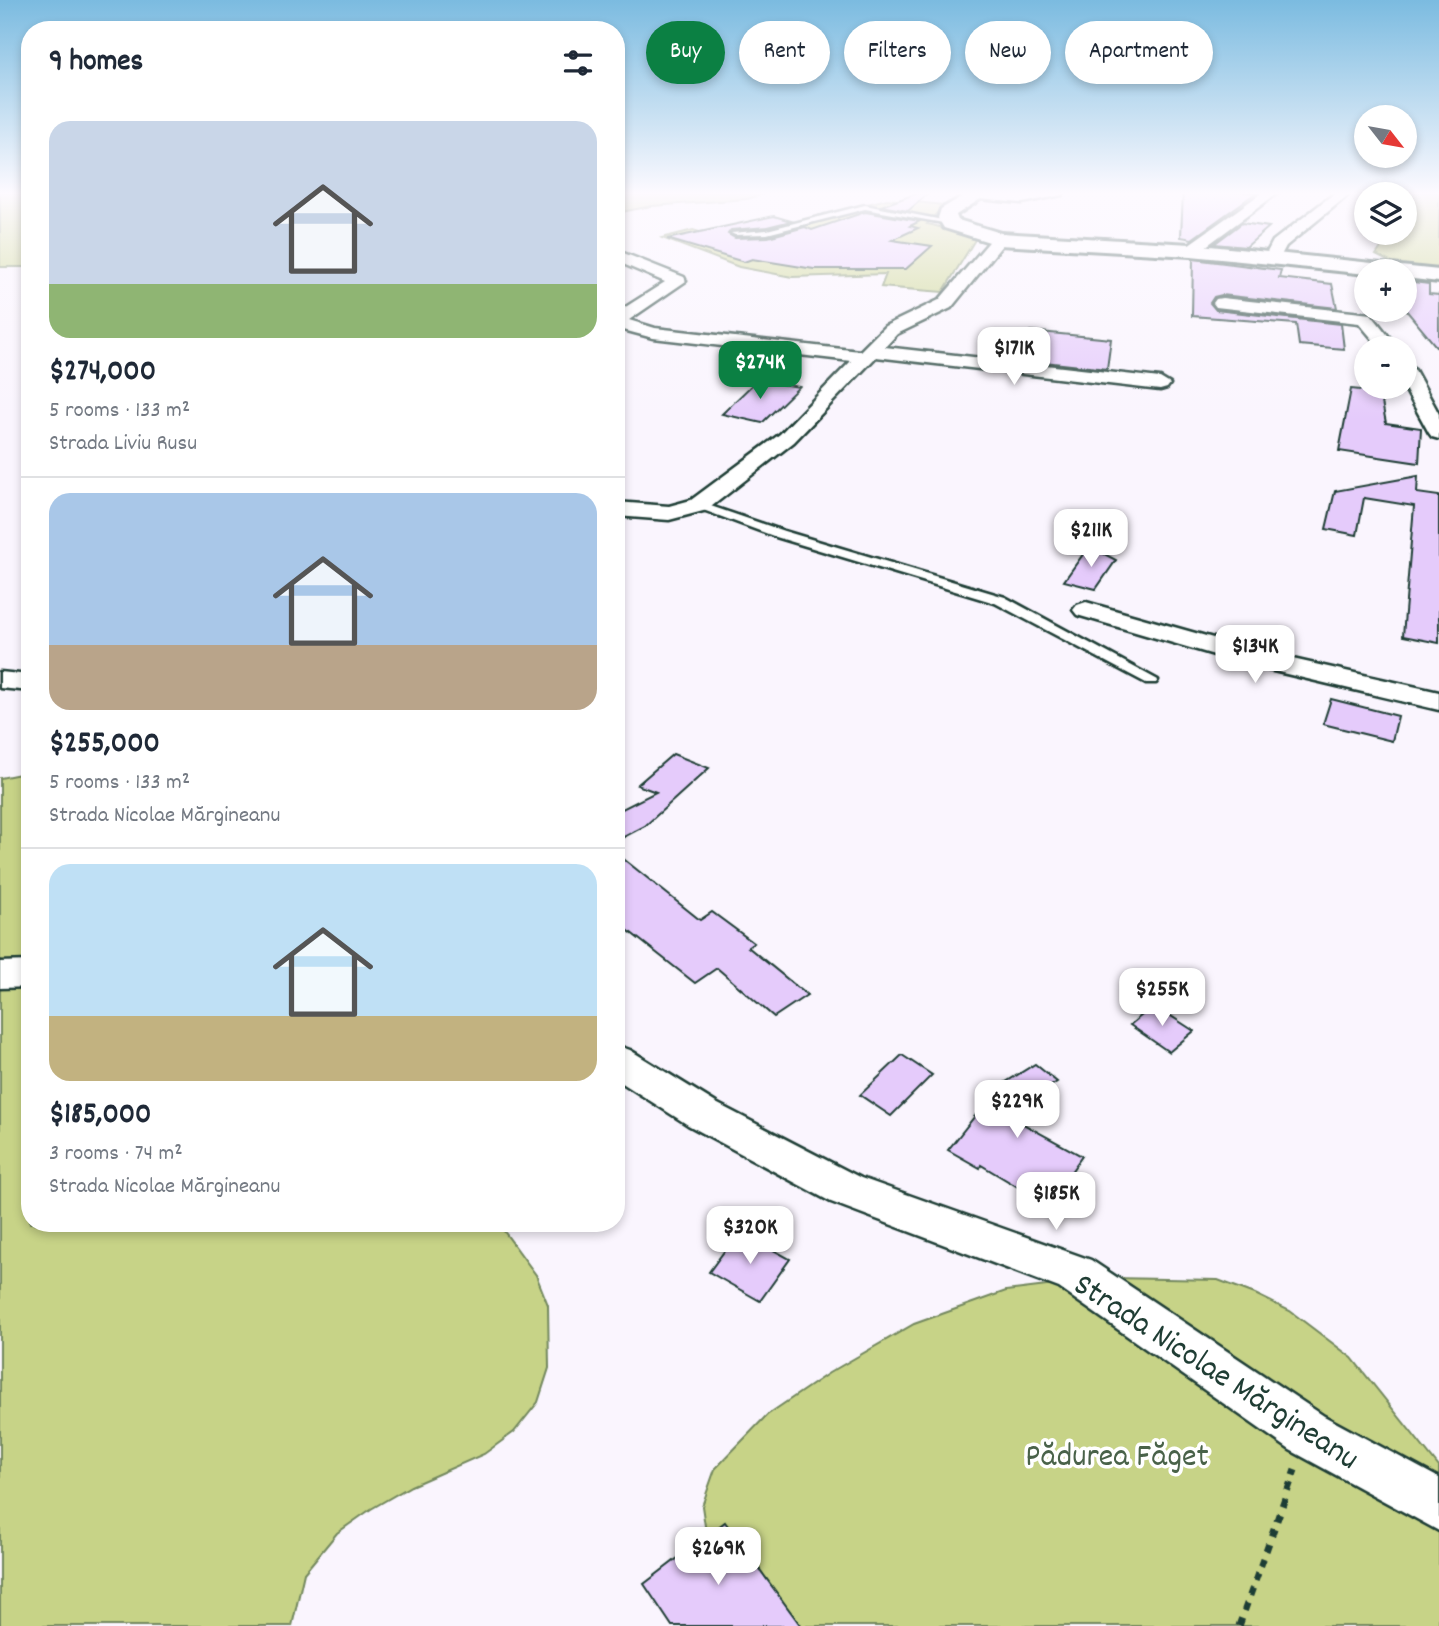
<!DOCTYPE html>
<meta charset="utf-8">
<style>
:root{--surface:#fff;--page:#f2f2f3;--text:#1f2937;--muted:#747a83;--line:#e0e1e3;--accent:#0b8043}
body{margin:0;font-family:Dekko,sans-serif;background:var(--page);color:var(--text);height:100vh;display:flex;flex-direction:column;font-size:26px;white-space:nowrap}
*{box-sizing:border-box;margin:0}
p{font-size:23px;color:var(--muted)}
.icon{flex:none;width:38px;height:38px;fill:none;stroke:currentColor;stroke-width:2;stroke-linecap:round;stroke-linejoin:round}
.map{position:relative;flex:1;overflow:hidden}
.details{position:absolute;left:21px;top:21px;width:604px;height:1211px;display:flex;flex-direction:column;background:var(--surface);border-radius:28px;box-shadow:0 4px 10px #0003}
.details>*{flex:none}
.top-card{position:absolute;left:646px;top:21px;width:665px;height:63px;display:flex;gap:14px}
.needle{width:46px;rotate:121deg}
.buttons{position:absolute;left:1354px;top:105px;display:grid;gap:14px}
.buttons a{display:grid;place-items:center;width:63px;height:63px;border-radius:50%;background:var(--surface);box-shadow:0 4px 10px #0003;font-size:35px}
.price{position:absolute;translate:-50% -60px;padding:0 16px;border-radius:14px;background:#fff;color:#222;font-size:23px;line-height:46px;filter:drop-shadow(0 2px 4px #0008)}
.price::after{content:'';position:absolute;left:50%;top:42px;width:21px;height:16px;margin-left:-10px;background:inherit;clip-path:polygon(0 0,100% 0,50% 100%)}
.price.selected{background:var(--accent);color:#fff}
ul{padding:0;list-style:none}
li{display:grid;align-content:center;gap:14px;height:371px;padding:0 28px}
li+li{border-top:2px solid var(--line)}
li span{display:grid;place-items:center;height:217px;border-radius:21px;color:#555}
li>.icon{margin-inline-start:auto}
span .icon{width:126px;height:126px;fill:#fffc;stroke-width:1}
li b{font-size:30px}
h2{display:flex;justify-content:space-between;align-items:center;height:84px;padding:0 28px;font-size:30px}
.tag{padding:0 24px;border-radius:32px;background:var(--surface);box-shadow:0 4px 10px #0003;font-size:24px;line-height:63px}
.tag.selected{background:var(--accent);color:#fff}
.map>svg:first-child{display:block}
</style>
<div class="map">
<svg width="1439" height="1626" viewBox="0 0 1439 1626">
<rect width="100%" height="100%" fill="#faf5fe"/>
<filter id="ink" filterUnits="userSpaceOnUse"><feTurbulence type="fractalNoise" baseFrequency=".0143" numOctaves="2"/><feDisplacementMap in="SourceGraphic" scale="14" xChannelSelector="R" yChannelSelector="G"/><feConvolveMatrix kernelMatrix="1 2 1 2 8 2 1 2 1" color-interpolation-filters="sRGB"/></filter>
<g filter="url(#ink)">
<g fill="#c7d387" stroke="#73885e" stroke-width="2">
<rect x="0" y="192" width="30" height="75"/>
<path d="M 616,192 L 770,192 L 747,199 L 652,206 L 616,213 Z"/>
<path d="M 1392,192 L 1439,192 L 1439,270 L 1394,264 L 1376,255 L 1391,233 L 1405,233 L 1405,223 L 1410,215 L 1405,208 L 1405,194 L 1391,194 Z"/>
<path d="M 887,199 L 944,205 L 927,224 C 944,227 959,234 976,238 L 943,292 L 881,287 L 886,274 L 792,277 L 739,267 L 662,238 L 693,230 L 706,234 L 732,228 L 763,230 Z"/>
<path d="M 30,772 L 30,1223 L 498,1223 L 536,1275 L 548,1305 L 549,1368 L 538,1402 L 514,1432 L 484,1454 L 411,1486 L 371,1509 L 337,1533 L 304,1573 L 292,1626 L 0,1626 L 0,778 Z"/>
<path d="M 1112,1278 L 1218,1280 L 1255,1294 L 1290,1311 L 1352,1358 L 1439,1467 L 1439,1626 L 720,1626 L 702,1506 L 715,1469 L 767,1415 L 829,1373 L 914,1324 L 1006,1291 Z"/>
</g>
<g fill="#e5cbfb" stroke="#1f3d34" stroke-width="2">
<path d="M 921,192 L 930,192 L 908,211 L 881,206 Z"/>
<path d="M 1183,192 L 1257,192 L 1192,239 L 1181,237 Z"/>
<path d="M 865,212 L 920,221 L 910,226 L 918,228 L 892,240 L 932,246 L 906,269 L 814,269 L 752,259 L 744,262 L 667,239 L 774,216 L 791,221 L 767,227 L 731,230 L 728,234 L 735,238 L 768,237 L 805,227 L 812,230 Z"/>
<path d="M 1242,223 L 1269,227 L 1246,247 L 1214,244 Z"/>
<path d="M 1193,259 L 1281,270 L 1279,278 L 1332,284 L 1337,308 L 1222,295 L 1214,297 L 1210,303 L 1216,310 L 1341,324 L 1344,349 L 1299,345 L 1296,324 L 1192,316 Z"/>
<path d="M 1405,281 L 1429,284 L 1429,294 L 1439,295 L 1439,350 L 1405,309 Z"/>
<path d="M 1030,331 L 1111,339 L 1107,369 L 1008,358 Z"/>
<path d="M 757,380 L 799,387 L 762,423 L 722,414 Z"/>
<path d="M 1351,389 L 1380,392 L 1386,423 L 1421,428 L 1419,463 L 1339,451 Z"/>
<path d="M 1418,476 L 1417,493 L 1439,496 L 1439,643 L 1403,636 L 1414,506 L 1364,498 L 1357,535 L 1326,529 L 1335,491 Z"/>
<path d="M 1089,546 L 1116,560 L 1096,589 L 1064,581 Z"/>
<path d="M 1331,699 L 1398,716 L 1392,741 L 1323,724 Z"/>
<path d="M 673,754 L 709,768 L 645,826 L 616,841 L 616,812 L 656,792 L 637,785 Z"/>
<path d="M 616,853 L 700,920 L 712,912 L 754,943 L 748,947 L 807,995 L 774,1017 L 717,968 L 695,983 L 616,921 Z"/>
<path d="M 1154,1005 L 1194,1031 L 1169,1052 L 1130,1025 Z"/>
<path d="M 902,1055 L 932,1075 L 891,1116 L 860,1095 Z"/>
<path d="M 1035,1064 L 1057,1082 L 1007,1115 L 1082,1156 L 1048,1205 L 981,1165 L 980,1168 L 948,1150 L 998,1087 Z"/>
<path d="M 739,1231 L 790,1259 L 760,1301 L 709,1272 Z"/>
<path d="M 725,1522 L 801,1626 L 672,1626 L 644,1584 Z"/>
</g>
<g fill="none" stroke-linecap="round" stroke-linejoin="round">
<defs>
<g id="lane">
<path d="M 865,205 L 953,222 L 949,224 L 865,209 L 767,234 L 735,235 L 731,233 L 767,230 Z"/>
<path d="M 699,502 L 784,531 L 1005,597 L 1158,680 L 1156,683 L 1146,683 L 995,603 L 776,537 L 695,507 L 693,505 Z"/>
</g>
<g id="street">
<path d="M 974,192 L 1022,195 L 1064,192 L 1062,195 L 1022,203 L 979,199 L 974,198 Z"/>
<path d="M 1263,192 L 1279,192 L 1197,253 L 1185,253 L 1183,250 L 1185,247 Z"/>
<path d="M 1336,192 L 1352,192 L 1286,246 L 1278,261 L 1266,261 L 1264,258 L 1273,241 Z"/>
<path d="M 999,234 L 1007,239 L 951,308 L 897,334 L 885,347 L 1160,378 L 1170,384 L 1167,388 L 1160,390 L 876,357 L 794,442 L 707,510 L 669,520 L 616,516 L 616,502 L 669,506 L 691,500 L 780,434 L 851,361 L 653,338 L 616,328 L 616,313 L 665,282 L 616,261 L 616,250 L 684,277 L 686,281 L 629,320 L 655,328 L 860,351 L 885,326 L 939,300 L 994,236 Z"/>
<path d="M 1222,298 L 1371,314 L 1398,348 L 1380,348 L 1359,323 L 1216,307 L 1213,303 L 1216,299 Z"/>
<path d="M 1405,364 L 1415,370 L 1439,414 L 1439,439 L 1432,437 L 1429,433 L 1404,387 Z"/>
<path d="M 1086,602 L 1266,653 L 1439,692 L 1439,710 L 1252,666 L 1077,615 L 1073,610 L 1077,605 Z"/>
<path d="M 0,672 L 30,675 L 30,691 L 0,688 Z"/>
<path d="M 30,961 L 30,987 L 0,988 L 0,962 Z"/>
<path d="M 616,1045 L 630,1050 L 716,1103 L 861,1178 L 1091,1260 L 1324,1416 L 1439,1478 L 1439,1531 L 1290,1450 L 1059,1288 L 831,1202 L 688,1125 L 616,1079 Z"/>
</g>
<path id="secondary" d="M 970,192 L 991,192 L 956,215 L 958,220 L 1001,233 L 1191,244 L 1439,270 L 1439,282 L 1405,278 L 1405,271 L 1367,271 L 1367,274 L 1191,256 L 999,245 L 944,228 L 938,218 L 941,209 Z"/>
</defs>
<use href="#lane" stroke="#1f3d34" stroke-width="5"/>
<use href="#street" stroke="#1f3d34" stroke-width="5"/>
<use href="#secondary" stroke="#1f3d34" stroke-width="6"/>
<path stroke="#1f3d34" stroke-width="7" stroke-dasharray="8 8" stroke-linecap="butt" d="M 1239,1626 L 1295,1470"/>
<use href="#lane" fill="#fff" fill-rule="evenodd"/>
<use href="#street" fill="#fff" fill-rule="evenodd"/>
<use href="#secondary" fill="#fff" fill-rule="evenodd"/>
</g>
</g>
<linearGradient id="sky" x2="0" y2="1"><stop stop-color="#7bbbe0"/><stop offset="0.46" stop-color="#fdfaff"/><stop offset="1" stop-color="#fdfaff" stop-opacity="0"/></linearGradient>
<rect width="1439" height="420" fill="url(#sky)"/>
<g text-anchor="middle" stroke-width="7" stroke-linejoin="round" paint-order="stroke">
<g font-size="33" fill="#1f3d34" stroke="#fff">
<text transform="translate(1218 1369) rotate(33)" y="12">Strada Nicolae Mărgineanu</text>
</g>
<g font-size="33" fill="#496249" stroke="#fff">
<text x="1117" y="1465">Pădurea Făget</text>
</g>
</g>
</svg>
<div class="buttons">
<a><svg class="needle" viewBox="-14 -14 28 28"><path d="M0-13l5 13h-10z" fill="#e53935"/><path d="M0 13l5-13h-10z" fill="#747a83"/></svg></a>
<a><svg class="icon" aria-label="layers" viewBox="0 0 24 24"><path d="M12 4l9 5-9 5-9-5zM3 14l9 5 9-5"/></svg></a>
<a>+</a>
<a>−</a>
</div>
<b class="price" style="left:1014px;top:387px">$171K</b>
<b class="price selected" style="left:760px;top:401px">$274K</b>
<b class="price" style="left:1091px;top:569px">$211K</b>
<b class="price" style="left:1255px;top:685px">$134K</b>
<b class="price" style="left:1162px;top:1028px">$255K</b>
<b class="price" style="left:1017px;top:1140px">$229K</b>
<b class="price" style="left:1056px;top:1232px">$185K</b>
<b class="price" style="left:750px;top:1266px">$320K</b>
<b class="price" style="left:718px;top:1587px">$269K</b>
<div class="top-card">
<a class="tag selected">Buy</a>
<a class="tag">Rent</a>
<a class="tag">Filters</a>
<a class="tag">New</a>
<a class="tag">Apartment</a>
</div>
<section class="details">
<h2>9 homes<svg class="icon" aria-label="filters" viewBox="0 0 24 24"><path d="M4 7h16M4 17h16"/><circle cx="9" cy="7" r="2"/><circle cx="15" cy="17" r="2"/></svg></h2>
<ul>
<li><span style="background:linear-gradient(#c9d6e8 75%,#8fb573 0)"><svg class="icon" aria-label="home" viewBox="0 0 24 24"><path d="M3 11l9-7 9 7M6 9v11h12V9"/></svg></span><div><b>$274,000</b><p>5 rooms · 133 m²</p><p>Strada Liviu Rusu</p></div></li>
<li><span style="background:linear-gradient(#a9c7e8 70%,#b9a48a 0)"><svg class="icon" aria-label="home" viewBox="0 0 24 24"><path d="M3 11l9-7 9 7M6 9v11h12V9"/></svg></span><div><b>$255,000</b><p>5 rooms · 133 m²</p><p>Strada Nicolae Mărgineanu</p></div></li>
<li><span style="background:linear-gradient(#bfe0f5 70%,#c2b280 0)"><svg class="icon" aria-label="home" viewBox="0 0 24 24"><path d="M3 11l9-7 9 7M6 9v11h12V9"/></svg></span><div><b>$185,000</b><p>3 rooms · 74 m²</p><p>Strada Nicolae Mărgineanu</p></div></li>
</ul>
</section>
</div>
